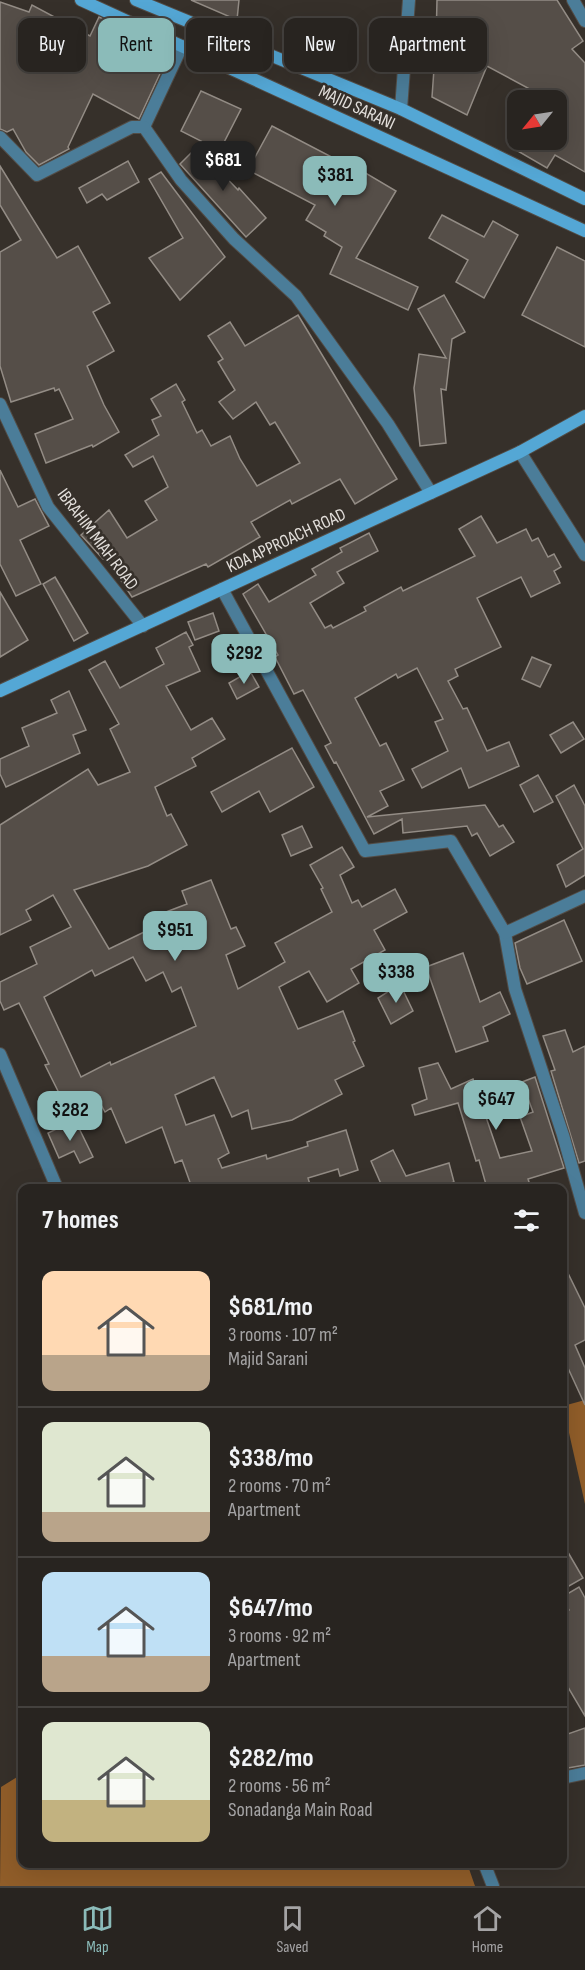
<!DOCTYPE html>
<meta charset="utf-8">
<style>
:root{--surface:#282420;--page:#34302d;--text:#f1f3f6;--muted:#a5a4a5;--line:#44413e;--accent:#8bbbb9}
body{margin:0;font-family:"Sofia Sans Condensed",sans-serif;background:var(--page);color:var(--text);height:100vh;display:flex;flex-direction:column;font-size:22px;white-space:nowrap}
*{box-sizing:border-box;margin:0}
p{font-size:20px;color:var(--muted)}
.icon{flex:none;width:33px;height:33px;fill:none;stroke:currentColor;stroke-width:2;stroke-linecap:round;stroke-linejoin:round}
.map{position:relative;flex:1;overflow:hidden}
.side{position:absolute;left:18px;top:1184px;width:549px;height:684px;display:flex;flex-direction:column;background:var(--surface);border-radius:12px;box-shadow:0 6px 24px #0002,0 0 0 2px var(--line)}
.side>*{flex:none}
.top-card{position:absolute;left:18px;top:18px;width:549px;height:54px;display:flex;gap:12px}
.needle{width:39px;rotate:240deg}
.buttons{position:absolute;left:507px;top:90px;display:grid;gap:12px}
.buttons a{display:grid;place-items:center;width:60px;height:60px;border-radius:12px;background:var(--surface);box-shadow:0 6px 24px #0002,0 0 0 2px var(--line);font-size:30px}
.price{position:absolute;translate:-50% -51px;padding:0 14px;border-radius:12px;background:var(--accent);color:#111;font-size:20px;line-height:39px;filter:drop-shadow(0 2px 3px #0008)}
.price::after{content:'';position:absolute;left:50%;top:36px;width:18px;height:14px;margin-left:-9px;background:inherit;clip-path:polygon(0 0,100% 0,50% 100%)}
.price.on{background:#222;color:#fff}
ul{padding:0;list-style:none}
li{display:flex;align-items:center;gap:18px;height:150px;padding:0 24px}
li+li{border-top:2px solid var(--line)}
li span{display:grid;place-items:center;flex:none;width:168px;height:120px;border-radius:12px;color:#555}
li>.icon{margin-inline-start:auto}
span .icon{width:72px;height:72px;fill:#fffc;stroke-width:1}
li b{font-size:26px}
h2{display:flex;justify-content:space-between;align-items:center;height:72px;padding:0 24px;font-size:26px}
.chip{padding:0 21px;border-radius:12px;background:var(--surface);box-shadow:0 6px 24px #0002,0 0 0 2px var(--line);font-size:21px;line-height:54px}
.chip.on{background:var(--accent);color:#111}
.dock{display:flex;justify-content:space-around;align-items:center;height:84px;border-top:2px solid var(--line);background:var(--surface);font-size:16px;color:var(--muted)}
.dock a{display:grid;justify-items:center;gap:3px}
.dock .on{color:var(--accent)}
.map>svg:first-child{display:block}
</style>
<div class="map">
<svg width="585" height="1886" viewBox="0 0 585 1886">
<rect width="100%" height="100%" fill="#36302a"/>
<g fill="#905d29">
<path d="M 585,1400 L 585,1504 L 563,1406 Z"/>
<path d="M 22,1774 L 22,1863 L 367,1863 L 368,1866 L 375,1863 L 467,1863 L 475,1886 L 0,1886 L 1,1787 Z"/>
</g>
<g fill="#554e48" stroke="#938c85" stroke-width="1.5" fill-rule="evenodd">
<path d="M 191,0 L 239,0 L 237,20 Z"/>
<path d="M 437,0 L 557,0 L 583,41 L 572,49 L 585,63 L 585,172 L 555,155 L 547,168 L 516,150 L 522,140 L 556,140 L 556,100 L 550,100 L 487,66 L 467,115 L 432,97 L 436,41 Z"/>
<path d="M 0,2 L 29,12 L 32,5 L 90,36 L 99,17 L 130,32 L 125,44 L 164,65 L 139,119 L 93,94 L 68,147 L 69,149 L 39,165 L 26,152 L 13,129 L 7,132 L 0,129 Z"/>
<path d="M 201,91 L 241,109 L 218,154 L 200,144 L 203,142 L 181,131 Z"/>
<path d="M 272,126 L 341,162 L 342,159 L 396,191 L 356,258 L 418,287 L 408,310 L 330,274 L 342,247 L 324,236 L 326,232 L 306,220 L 315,205 L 248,170 Z"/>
<path d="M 199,145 L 214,161 L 213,164 L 238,190 L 239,188 L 266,218 L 246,237 L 180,164 Z"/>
<path d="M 128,161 L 139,182 L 107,200 L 102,194 L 87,203 L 79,188 Z"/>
<path d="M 0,166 L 57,258 L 78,246 L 110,303 L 93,312 L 114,351 L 87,366 L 104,405 L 119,432 L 93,447 L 92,445 L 46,463 L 35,434 L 73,419 L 59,389 L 55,391 L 54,388 L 11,402 L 0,366 L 0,252 L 21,240 L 0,205 Z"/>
<path d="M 161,172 L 225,257 L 180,300 L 149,258 L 183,238 L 149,179 Z"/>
<path d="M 442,215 L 484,237 L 493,221 L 518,235 L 484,298 L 456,282 L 468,260 L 429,238 Z"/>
<path d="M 557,247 L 585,261 L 585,347 L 522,315 Z"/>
<path d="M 444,295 L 465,332 L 452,339 L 446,390 L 441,389 L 446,443 L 420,446 L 414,388 L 419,354 L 446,358 L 418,309 Z"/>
<path d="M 298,315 L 397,479 L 355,504 L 340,479 L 292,504 L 290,500 L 251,522 L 260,537 L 208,567 L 206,564 L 132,597 L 106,558 L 103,559 L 81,535 L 109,510 L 127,538 L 157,520 L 145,501 L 168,487 L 153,456 L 133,467 L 125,455 L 159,435 L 152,420 L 161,416 L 151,399 L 176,384 L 185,400 L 182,402 L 197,433 L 202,430 L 211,446 L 230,436 L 240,459 L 257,486 L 300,463 L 275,422 L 270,425 L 256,402 L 233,419 L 219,402 L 235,390 L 218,362 L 223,359 L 208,336 L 230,322 L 245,346 Z"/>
<path d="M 0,470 L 18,507 L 35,499 L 49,526 L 20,540 L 41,584 L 16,596 L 0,564 Z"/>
<path d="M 481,516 L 497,543 L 526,529 L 532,541 L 538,538 L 548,557 L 554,554 L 561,567 L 554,571 L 560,583 L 531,597 L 521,577 L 477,598 L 501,647 L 455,669 L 458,676 L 448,681 L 463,709 L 467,708 L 487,751 L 509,742 L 519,766 L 469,788 L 461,768 L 422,788 L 412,769 L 448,751 L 435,722 L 443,719 L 417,668 L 398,678 L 396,674 L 355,698 L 380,746 L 386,743 L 404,780 L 380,791 L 388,806 L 367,817 L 485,805 L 499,827 L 503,825 L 514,842 L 490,856 L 477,833 L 472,836 L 467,826 L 403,833 L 402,819 L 374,834 L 336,762 L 334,763 L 325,746 L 331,743 L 303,690 L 294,694 L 275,657 L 278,655 L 243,594 L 258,584 L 269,602 L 316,575 L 312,569 L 342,552 L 340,548 L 369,533 L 378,551 L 337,572 L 344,583 L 310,603 L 325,628 L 331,625 L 333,628 L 366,611 L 364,607 L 401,587 L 403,591 L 475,556 L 459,529 Z"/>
<path d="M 55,577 L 88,633 L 74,641 L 43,584 Z"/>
<path d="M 0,592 L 28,640 L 0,657 Z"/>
<path d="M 213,613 L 219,631 L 195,640 L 188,622 Z"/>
<path d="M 186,632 L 193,645 L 189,647 L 200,671 L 166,686 L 191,730 L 212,718 L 225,739 L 192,758 L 196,766 L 155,787 L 167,816 L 171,814 L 187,845 L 148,866 L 74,890 L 109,949 L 169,920 L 166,912 L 187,904 L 182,891 L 211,880 L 231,929 L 236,927 L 245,946 L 226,955 L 238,989 L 285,962 L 275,943 L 332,912 L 321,889 L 323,888 L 310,865 L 342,847 L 354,867 L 340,875 L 352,903 L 358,900 L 362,907 L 395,889 L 407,912 L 374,930 L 385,950 L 351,969 L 359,983 L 327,1002 L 309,971 L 279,987 L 298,1029 L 343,1011 L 355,1041 L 353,1042 L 364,1066 L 335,1080 L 342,1094 L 292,1120 L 252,1129 L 248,1110 L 232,1117 L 214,1077 L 175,1095 L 186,1125 L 214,1115 L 229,1153 L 218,1159 L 222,1168 L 266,1155 L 267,1159 L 308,1146 L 307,1142 L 346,1130 L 358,1170 L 340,1176 L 338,1169 L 308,1178 L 311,1188 L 192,1188 L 182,1160 L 175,1163 L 162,1127 L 126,1143 L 111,1108 L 105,1112 L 100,1103 L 71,1117 L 45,1065 L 49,1064 L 19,1003 L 4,1010 L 0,1001 L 0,982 L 37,964 L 30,947 L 71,927 L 53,895 L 26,910 L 31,920 L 0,935 L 0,825 L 88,769 L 98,785 L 130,772 L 110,729 L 119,724 L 89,670 L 105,661 L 120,688 L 164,664 L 156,648 ZM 133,957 L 146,981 L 163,972 L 172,992 L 181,987 L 196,1026 L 111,1065 L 110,1062 L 81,1077 L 44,997 L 92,970 L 95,976 Z"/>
<path d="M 532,657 L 551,665 L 540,687 L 522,679 Z"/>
<path d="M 250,671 L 259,687 L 237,699 L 229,683 Z"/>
<path d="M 69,691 L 86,730 L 73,735 L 80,753 L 6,787 L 0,774 L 0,759 L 29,746 L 22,728 L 57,713 L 51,700 Z"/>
<path d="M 573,722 L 584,739 L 561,753 L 550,735 Z"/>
<path d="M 292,748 L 314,787 L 270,812 L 259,791 L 222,812 L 211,792 Z"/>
<path d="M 538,775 L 553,802 L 534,812 L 520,785 Z"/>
<path d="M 574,785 L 585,806 L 585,875 L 566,887 L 557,865 L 583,849 L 556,796 Z"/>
<path d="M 302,826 L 312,847 L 291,856 L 282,835 Z"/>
<path d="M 564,920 L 582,961 L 527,984 L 520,968 L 515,943 Z"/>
<path d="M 463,953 L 480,1002 L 500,992 L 510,1014 L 483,1027 L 488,1041 L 456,1052 L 426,967 Z"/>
<path d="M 400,984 L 413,1011 L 391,1024 L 378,998 Z"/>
<path d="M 565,1030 L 573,1052 L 585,1046 L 585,1161 L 579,1163 L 551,1071 L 555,1070 L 543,1036 Z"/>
<path d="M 438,1063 L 451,1089 L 473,1079 L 500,1158 L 532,1151 L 520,1117 L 533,1112 L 522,1082 L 535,1077 L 564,1168 L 528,1179 L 531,1188 L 487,1188 L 479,1160 L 476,1161 L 458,1103 L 415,1115 L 412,1105 L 427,1099 L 419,1068 Z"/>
<path d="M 75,1120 L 93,1157 L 80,1163 L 74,1151 L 59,1158 L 48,1133 Z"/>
<path d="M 393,1150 L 406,1176 L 449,1163 L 454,1182 L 433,1188 L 381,1188 L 381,1184 L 371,1161 Z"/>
<path d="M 562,1261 L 585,1308 L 585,1340 L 575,1345 L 585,1368 L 585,1405 L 562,1355 Z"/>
<path d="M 562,1542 L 583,1578 L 562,1590 Z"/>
<path d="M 579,1587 L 585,1598 L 585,1716 L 562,1677 L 562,1614 L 569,1610 L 562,1597 Z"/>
<path d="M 585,1728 L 585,1765 L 562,1769 L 562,1736 Z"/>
</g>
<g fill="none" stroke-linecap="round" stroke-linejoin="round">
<defs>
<g id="street">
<path d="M 573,0 L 585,21"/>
<path d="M 182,46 L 144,127 L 181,180 L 234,239 L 296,296 L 388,424 L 431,493"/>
<path d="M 401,109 L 409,0"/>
<path d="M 0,137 L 37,175 L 132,127 L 144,127"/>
<path d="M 0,404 L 48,507 L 143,626"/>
<path d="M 520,452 L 585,555"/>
<path d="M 222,589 L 365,851 L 451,841 L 505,933 L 515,989 L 563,1135 L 585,1213"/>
<path d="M 505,933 L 585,896"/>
<path d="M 0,1054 L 57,1188"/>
<path d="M 562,1778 L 585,1773"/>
<path d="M 484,1863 L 493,1886"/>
</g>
<g id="secondary">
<path d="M 81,0 L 585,231"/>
<path d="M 136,0 L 401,109 L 585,199"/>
<path d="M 0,691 L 457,481 L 520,452 L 585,416"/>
</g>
</defs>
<use href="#street" stroke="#524c46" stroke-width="14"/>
<use href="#secondary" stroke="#524c46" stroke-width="14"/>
<use href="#street" stroke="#4b7d99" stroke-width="12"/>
<use href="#secondary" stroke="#54a7d5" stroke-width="12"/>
</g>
<g text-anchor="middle" stroke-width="5" stroke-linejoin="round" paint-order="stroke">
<g font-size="18" fill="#e3dfdb" stroke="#36302a">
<text transform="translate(357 107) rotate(25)" y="6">MAJID SARANI</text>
<text transform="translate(98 539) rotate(53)" y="6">IBRAHIM MIAH ROAD</text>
<text transform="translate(286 540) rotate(-25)" y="6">KDA APPROACH ROAD</text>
</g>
</g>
</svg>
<div class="buttons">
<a><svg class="needle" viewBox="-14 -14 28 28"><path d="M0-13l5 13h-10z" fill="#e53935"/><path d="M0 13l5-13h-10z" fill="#a5a4a5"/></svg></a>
</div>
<b class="price on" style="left:223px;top:192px">$681</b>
<b class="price" style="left:335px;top:207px">$381</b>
<b class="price" style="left:244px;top:685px">$292</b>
<b class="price" style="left:175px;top:962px">$951</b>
<b class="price" style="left:396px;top:1004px">$338</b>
<b class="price" style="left:496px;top:1131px">$647</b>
<b class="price" style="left:70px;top:1142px">$282</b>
<div class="top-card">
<a class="chip">Buy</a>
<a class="chip on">Rent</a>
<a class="chip">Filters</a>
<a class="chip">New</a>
<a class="chip">Apartment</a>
</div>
<section class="side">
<h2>7 homes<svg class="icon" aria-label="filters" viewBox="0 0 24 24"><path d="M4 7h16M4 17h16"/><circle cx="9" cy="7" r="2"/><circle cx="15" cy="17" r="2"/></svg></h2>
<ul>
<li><span style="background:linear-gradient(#ffd9b3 70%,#b9a48a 0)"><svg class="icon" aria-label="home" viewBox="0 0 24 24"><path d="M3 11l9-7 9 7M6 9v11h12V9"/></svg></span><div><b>$681/mo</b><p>3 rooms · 107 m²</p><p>Majid Sarani</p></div></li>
<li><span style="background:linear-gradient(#dfe7d0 75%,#b9a48a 0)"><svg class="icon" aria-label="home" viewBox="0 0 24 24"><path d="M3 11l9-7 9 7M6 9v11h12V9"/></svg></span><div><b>$338/mo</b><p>2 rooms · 70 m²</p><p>Apartment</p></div></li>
<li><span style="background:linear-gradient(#bfe0f5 70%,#b9a48a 0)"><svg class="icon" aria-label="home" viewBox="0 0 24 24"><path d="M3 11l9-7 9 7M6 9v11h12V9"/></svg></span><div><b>$647/mo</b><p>3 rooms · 92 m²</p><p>Apartment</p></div></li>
<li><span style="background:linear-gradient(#dfe7d0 65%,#c2b280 0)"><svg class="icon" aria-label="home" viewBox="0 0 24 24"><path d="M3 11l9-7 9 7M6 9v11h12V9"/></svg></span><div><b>$282/mo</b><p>2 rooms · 56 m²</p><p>Sonadanga Main Road</p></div></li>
</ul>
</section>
</div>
<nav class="dock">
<a class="on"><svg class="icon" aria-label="map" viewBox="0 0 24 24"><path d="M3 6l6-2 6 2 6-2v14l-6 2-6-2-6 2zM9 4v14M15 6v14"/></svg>Map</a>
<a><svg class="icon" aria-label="saved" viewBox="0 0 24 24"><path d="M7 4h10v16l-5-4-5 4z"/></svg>Saved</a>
<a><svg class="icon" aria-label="home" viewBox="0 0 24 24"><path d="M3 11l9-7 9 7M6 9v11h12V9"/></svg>Home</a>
</nav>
